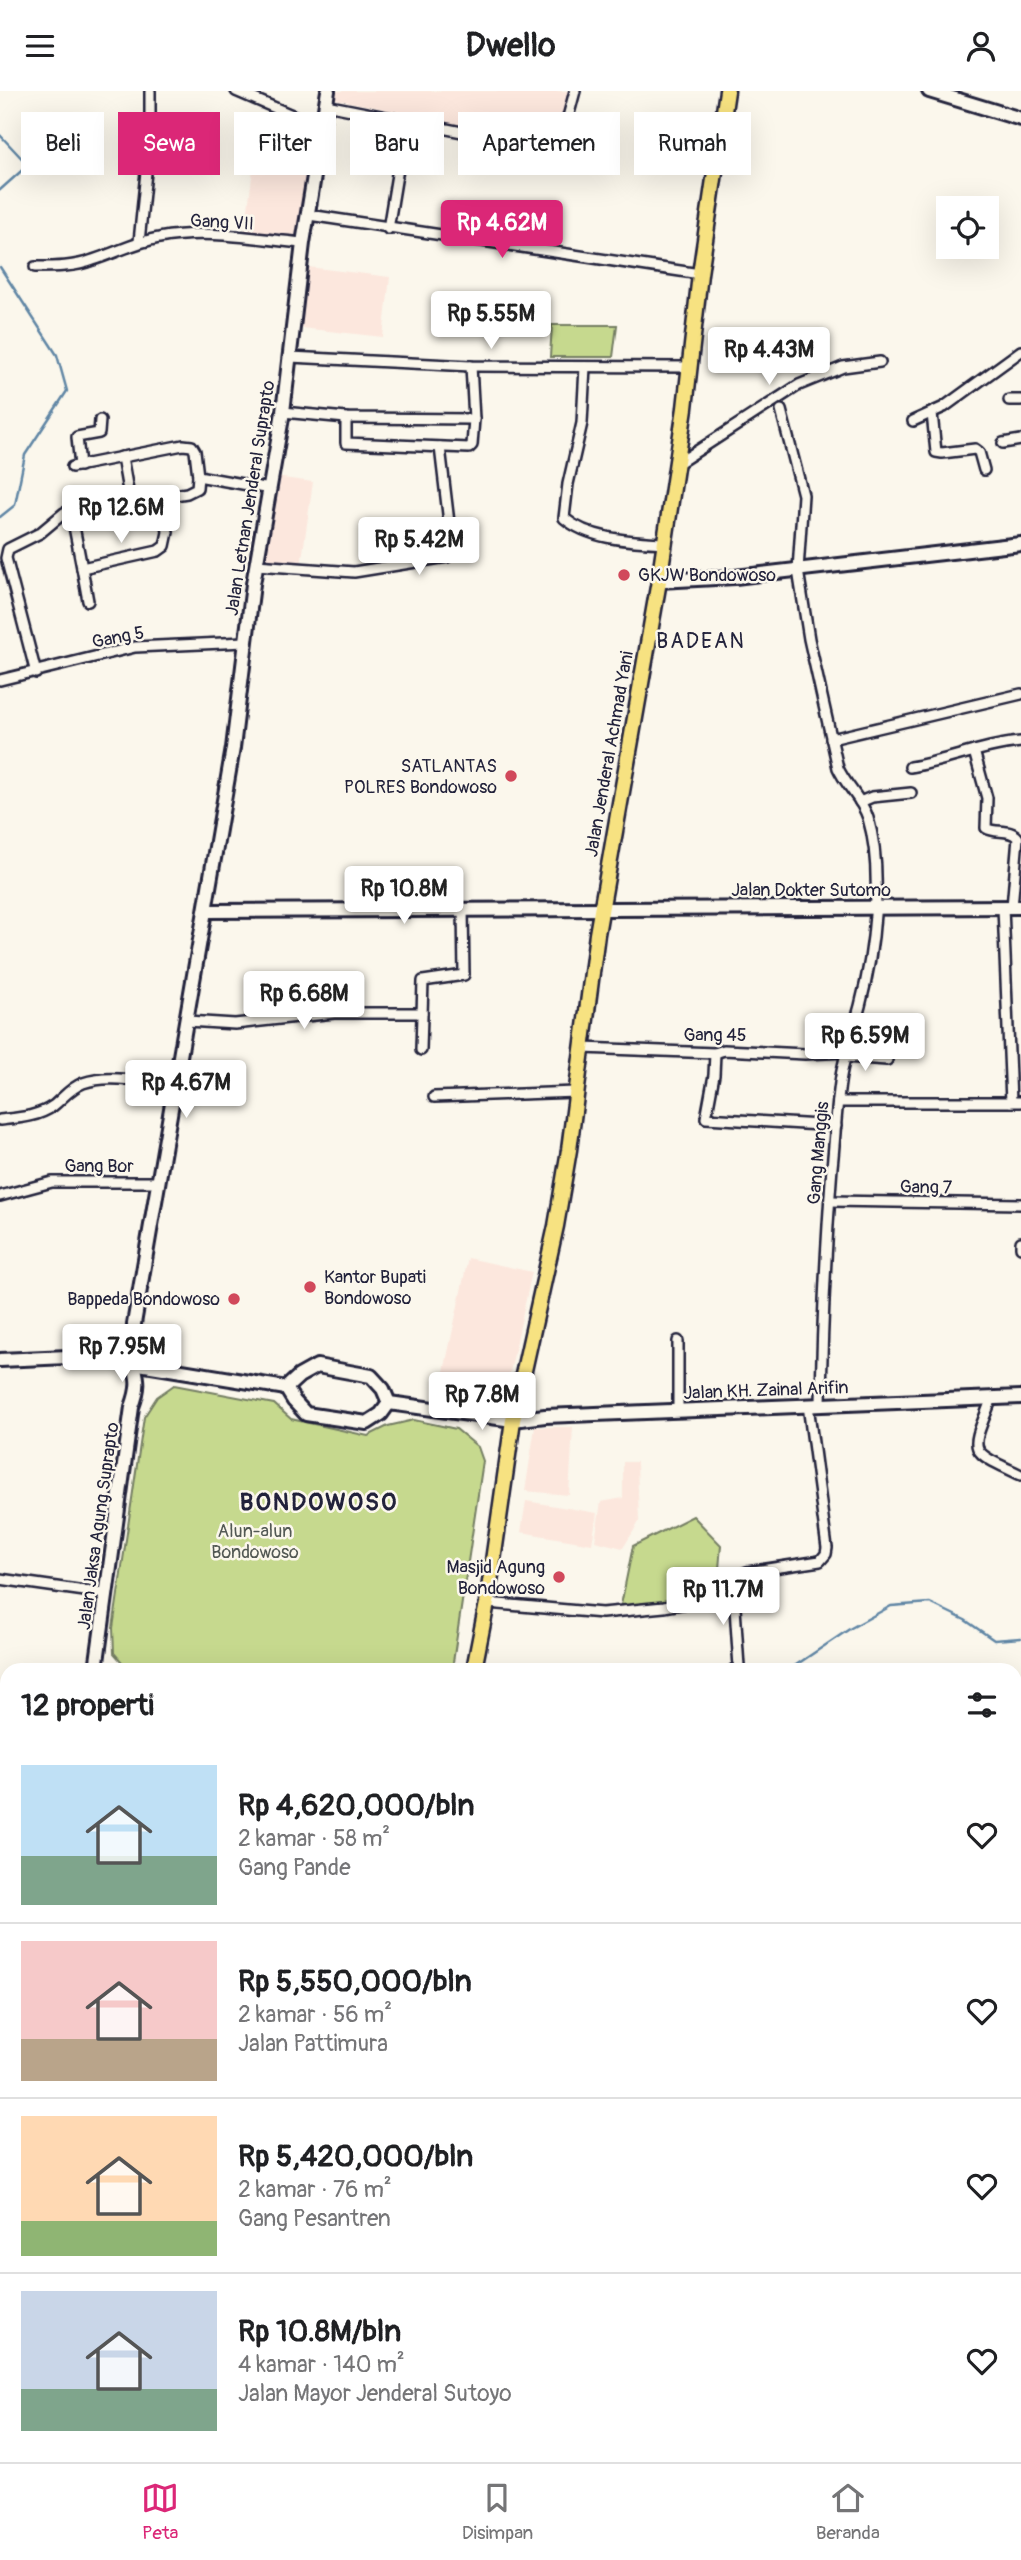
<!DOCTYPE html>
<html lang="id">
<meta charset="utf-8">
<style>
:root{--surface:#fff;--page:#f6f6f6;--text:#202124;--muted:#757577;--line:#e0e0e0;--accent:#db2777}
body{margin:0;font-family:Pangolin,sans-serif;background:var(--page);color:var(--text);height:100vh;display:flex;flex-direction:column;font-size:26px;white-space:nowrap}
*{box-sizing:border-box;margin:0}
p{font-size:23px;color:var(--muted)}
.icon{flex:none;width:38px;height:38px;fill:none;stroke:currentColor;stroke-width:2;stroke-linecap:round;stroke-linejoin:round}
.map{position:relative;flex:1;overflow:hidden}
.sheet{position:absolute;left:0px;top:1572px;width:1022px;height:800px;display:flex;flex-direction:column;background:var(--surface);border-radius:21px 21px 0 0;box-shadow:0 7px 28px #0002}
.sheet>*{flex:none}
.top-card{position:absolute;left:21px;top:21px;width:980px;height:63px;display:flex;gap:14px}
.tools{position:absolute;left:936px;top:105px;display:grid;gap:14px}
.tools a{display:grid;place-items:center;width:63px;height:63px;border-radius:0px;background:var(--surface);box-shadow:0 7px 28px #0002;font-size:35px}
.price{position:absolute;translate:-50% -60px;padding:0 16px;border-radius:7px;background:#fff;color:#222;font-size:23px;line-height:46px;filter:drop-shadow(0 2px 4px #0008)}
.price::after{content:'';position:absolute;left:50%;top:42px;width:21px;height:16px;margin-left:-10px;background:inherit;clip-path:polygon(0 0,100% 0,50% 100%)}
.price.active{background:var(--accent);color:#fff}
ul{padding:0;list-style:none}
li{display:flex;align-items:center;gap:21px;height:175px;padding:0 21px}
li+li{border-top:2px solid var(--line)}
li span{display:grid;place-items:center;flex:none;width:196px;height:140px;border-radius:0px;color:#555}
li>.icon{margin-inline-start:auto}
span .icon{width:84px;height:84px;fill:#fffc;stroke-width:1}
li b{font-size:30px}
h2{display:flex;justify-content:space-between;align-items:center;height:84px;padding:0 21px;font-size:30px}
.pill{padding:0 24px;border-radius:0px;background:var(--surface);box-shadow:0 7px 28px #0002;font-size:24px;line-height:63px}
.pill.active{background:var(--accent);color:#fff}
header{display:flex;justify-content:space-between;align-items:center;height:91px;padding:0 21px;background:var(--surface);font-size:32px;font-weight:800}
.tab-bar{display:flex;justify-content:space-around;align-items:center;height:98px;border-top:2px solid var(--line);background:var(--surface);font-size:19px;color:var(--muted)}
.tab-bar a{display:grid;justify-items:center;gap:4px}
.tab-bar .active{color:var(--accent)}
.map>svg:first-child{display:block}
</style>
<header><svg class="icon" aria-label="menu" viewBox="0 0 24 24"><path d="M4 6h16M4 12h16M4 18h16"/></svg>Dwello<svg class="icon" aria-label="person" viewBox="0 0 24 24"><circle cx="12" cy="8" r="4"/><path d="M4 21q1-7 8-7t8 7"/></svg></header>
<div class="map">
<svg width="1021" height="2371" viewBox="0 0 1021 2371">
<rect width="100%" height="100%" fill="#fbf7ec"/>
<filter id="ink" filterUnits="userSpaceOnUse"><feTurbulence type="fractalNoise" baseFrequency=".0143" numOctaves="2"/><feDisplacementMap in="SourceGraphic" scale="14" xChannelSelector="R" yChannelSelector="G"/><feConvolveMatrix kernelMatrix="1 2 1 2 8 2 1 2 1" color-interpolation-filters="sRGB"/></filter>
<g filter="url(#ink)">
<g fill="#fce7dd">
<path d="M 337,0 L 570,0 L 556,54 L 335,8 Z"/>
<path d="M 256,54 L 311,63 L 295,146 L 245,141 Z"/>
<path d="M 308,176 L 390,186 L 383,246 L 301,237 Z"/>
<path d="M 275,386 L 313,391 L 301,475 L 261,472 Z"/>
<path d="M 468,1167 L 532,1181 L 505,1304 L 442,1290 Z"/>
<path d="M 535,1336 L 573,1336 L 569,1404 L 525,1400 Z"/>
<path d="M 623,1371 L 637,1371 L 639,1431 L 623,1457 L 595,1450 L 601,1411 L 623,1407 Z"/>
<path d="M 526,1410 L 597,1422 L 592,1453 L 521,1441 Z"/>
</g>
<g fill="#c6d98e" stroke="#747e64" stroke-width="2">
<path d="M 552,234 L 617,234 L 613,266 L 550,266 Z"/>
<path d="M 174,1294 L 274,1313 L 291,1328 L 368,1345 L 388,1335 L 414,1329 L 456,1338 L 478,1356 L 483,1370 L 452,1578 L 128,1578 L 114,1562 L 113,1537 L 144,1326 L 157,1306 Z"/>
<path d="M 693,1425 L 721,1454 L 719,1478 L 735,1478 L 733,1497 L 679,1514 L 621,1514 L 633,1455 Z"/>
</g>
<g fill="none" stroke-linecap="round" stroke-linejoin="round">
<g stroke="#6086a5" stroke-width="2.5">
<path d="M 0,44 L 28,74 L 0,99"/>
<path d="M 0,176 L 57,264 L 67,300 L 25,364 L 15,414 L 0,426"/>
<path d="M 790,1578 L 851,1537 L 891,1515 L 930,1512 L 965,1529 L 994,1549 L 1021,1547"/>
</g>
<g stroke="#8ac9eb" stroke-width="18">
<path d="M 1015,2227 L 1021,2230"/>
<path d="M 0,2252 L 7,2243"/>
</g>
<defs>
<g id="street">
<path d="M 236,0 L 322,37"/>
<path d="M 326,14 L 553,59 L 560,56 L 575,0"/>
<path d="M 309,124 L 700,183"/>
<path d="M 388,138 L 406,29"/>
<path d="M 139,151 L 150,41 L 150,0"/>
<path d="M 35,176 C 55,176 75,176 93,169 C 116,162 135,151 159,147 C 206,138 256,148 303,152"/>
<path d="M 290,266 L 471,275 L 691,276"/>
<path d="M 585,276 L 582,332 L 568,393 L 564,427 C 590,449 631,450 664,452"/>
<path d="M 1009,309 L 1021,309"/>
<path d="M 781,319 L 803,404 L 798,479 L 809,548 L 838,677 C 846,695 862,708 868,727 C 884,780 874,862 860,915 C 853,941 843,966 840,992 C 836,1020 835,1048 832,1076 C 826,1156 822,1235 821,1314"/>
<path d="M 283,321 L 346,327 L 474,328"/>
<path d="M 932,322 L 936,361 L 942,362 L 975,358 L 979,361 L 984,379"/>
<path d="M 346,327 L 346,352 L 469,357 L 472,354 L 474,328 L 471,275"/>
<path d="M 913,330 L 944,316 L 1021,260"/>
<path d="M 1003,352 L 1021,349"/>
<path d="M 122,366 L 130,411"/>
<path d="M 677,373 L 799,294 L 843,276 L 880,271"/>
<path d="M 80,375 L 77,346 L 99,342 L 100,329"/>
<path d="M 72,376 L 183,354 L 192,355 L 195,360 L 198,385"/>
<path d="M 71,420 L 82,477 L 158,460 L 165,455 L 168,441 L 163,406"/>
<path d="M 256,474 L 354,481 L 447,466 L 452,457 L 440,356"/>
<path d="M 82,477 L 88,510"/>
<path d="M 36,582 L 6,467 L 8,458 L 40,442 L 64,422 L 187,402 L 197,397 L 198,385 L 270,398"/>
<path d="M 0,589 L 135,556 L 245,551"/>
<path d="M 831,648 L 1021,603"/>
<path d="M 974,660 L 987,707 L 986,737 C 996,743 1010,737 1018,747 L 1012,816"/>
<path d="M 910,676 C 948,670 983,654 1021,651"/>
<path d="M 860,711 L 872,706 L 911,702"/>
<path d="M 1003,816 L 1011,1011"/>
<path d="M 187,930 L 235,933 L 334,922 L 422,922"/>
<path d="M 582,957 L 715,962 L 724,959 L 805,963 L 847,961"/>
<path d="M 421,959 L 423,890 L 464,884 L 463,818"/>
<path d="M 715,962 L 714,984 L 706,1027 L 836,1035"/>
<path d="M 845,966 L 887,969"/>
<path d="M 434,1006 L 576,1001"/>
<path d="M 838,1011 L 1021,1011"/>
<path d="M 0,1029 C 17,1027 38,1026 53,1015 C 63,1007 70,997 83,992 C 111,982 146,992 175,996"/>
<path d="M 0,1105 L 52,1091 L 158,1091"/>
<path d="M 830,1110 L 1021,1113"/>
<path d="M 1021,1151 L 1021,1156"/>
<path d="M 992,1307 C 970,1363 966,1358 1021,1384"/>
<path d="M 678,1320 L 678,1250"/>
<path d="M 0,1488 L 106,1503"/>
<path d="M 734,1502 L 739,1576 L 734,1578"/>
<path d="M 487,1512 L 602,1522 L 664,1516 L 730,1504 L 735,1501 L 738,1485 L 747,1481 L 820,1470 L 826,1463 L 827,1457 L 808,1314"/>
</g>
<g id="secondary">
<path d="M 929,0 L 1021,28"/>
<path d="M 659,490 L 735,486 L 1021,453"/>
<path d="M 206,820 L 1021,816"/>
<path d="M 0,1269 L 90,1265 L 286,1297"/>
<path d="M 286,1297 L 299,1285 L 317,1275 L 371,1285 L 383,1298 L 389,1312"/>
<path d="M 286,1297 L 294,1310 L 306,1323 L 367,1332 L 381,1323 L 389,1312"/>
<path d="M 389,1312 L 513,1329 L 545,1325 L 1021,1306"/>
<path d="M 96,1578 L 132,1316 C 144,1284 132,1283 132,1255 C 132,1248 134,1241 134,1233 L 233,657 L 253,493 L 283,321 L 303,152 L 328,0"/>
<path d="M 0,2073 L 7,2074"/>
<path d="M 356,2371 L 357,2364"/>
</g>
<g id="primary">
<path d="M 474,1578 L 487,1512 L 513,1329 L 556,1135 L 569,1059 L 597,843 L 659,490 L 685,317 L 700,183 L 727,0"/>
<path d="M 0,1610 L 7,1610"/>
<path d="M 1015,1783 L 1021,1784"/>
</g>
</defs>
<use href="#street" stroke="#22223b" stroke-width="14"/>
<use href="#secondary" stroke="#22223b" stroke-width="18"/>
<use href="#primary" stroke="#22223b" stroke-width="19"/>
<use href="#street" stroke="#fbf7ec" stroke-width="9"/>
<use href="#secondary" stroke="#fbf7ec" stroke-width="12"/>
<use href="#primary" stroke="#f7e281" stroke-width="14"/>
</g>
</g>
<g fill="#d1495b" stroke="#fbf7ec" stroke-width="2.5">
<circle cx="624" cy="484" r="7"/>
<circle cx="511" cy="685" r="7"/>
<circle cx="310" cy="1196" r="7"/>
<circle cx="234" cy="1208" r="7"/>
<circle cx="559" cy="1486" r="7"/>
</g>
<g text-anchor="middle" stroke-width="5" stroke-linejoin="round" paint-order="stroke">
<g font-size="18" fill="#22223b" stroke="#fbf7ec">
<text transform="translate(222 131) rotate(3)" y="6">Gang VII</text>
<text transform="translate(250 407) rotate(-81)" y="6">Jalan Letnan Jenderal Suprapto</text>
<text transform="translate(118 546) rotate(-11)" y="6">Gang 5</text>
<text transform="translate(609 663) rotate(-80)" y="6">Jalan Jenderal Achmad Yani</text>
<text x="811" y="805">Jalan Dokter Sutomo</text>
<text x="715" y="950">Gang 45</text>
<text transform="translate(818 1062) rotate(-85)" y="6">Gang Manggis</text>
<text x="99" y="1081">Gang Bor</text>
<text transform="translate(926 1096) rotate(1)" y="6">Gang 7</text>
<text transform="translate(766 1299) rotate(-2)" y="6">Jalan KH. Zainal Arifin</text>
<text transform="translate(98 1435) rotate(-82)" y="6">Jalan Jaksa Agung Suprapto</text>
</g>
<g font-size="18" fill="#22223b" stroke="#fbf7ec" text-anchor="end">
<text x="638" y="490" text-anchor="start">GKJW Bondowoso</text>
<text x="497" y="681">SATLANTAS<tspan x="497" dy="21">POLRES Bondowoso</tspan></text>
<text x="324" y="1192" text-anchor="start">Kantor Bupati<tspan x="324" dy="21">Bondowoso</tspan></text>
<text x="220" y="1214">Bappeda Bondowoso</text>
<text x="545" y="1482">Masjid Agung<tspan x="545" dy="21">Bondowoso</tspan></text>
</g>
<g font-size="18" fill="#535954" stroke="#fbf7ec">
<text x="255" y="1446">Alun-alun<tspan x="255" dy="21">Bondowoso</tspan></text>
</g>
<g font-size="21" letter-spacing="2" fill="#22223b" stroke="#fbf7ec">
<text x="701" y="557">BADEAN</text>
</g>
<g font-size="24" font-weight="bold" letter-spacing="2" fill="#22223b" stroke="#fbf7ec">
<text x="319" y="1419">BONDOWOSO</text>
</g>
</g>
</svg>
<div class="tools">
<a><svg class="icon" aria-label="locate" viewBox="0 0 24 24"><circle cx="12" cy="12" r="6"/><path d="M12 2v4M12 18v4M2 12h4M18 12h4"/></svg></a>
</div>
<b class="price active" style="left:502px;top:169px">Rp 4.62M</b>
<b class="price" style="left:491px;top:260px">Rp 5.55M</b>
<b class="price" style="left:769px;top:296px">Rp 4.43M</b>
<b class="price" style="left:121px;top:454px">Rp 12.6M</b>
<b class="price" style="left:419px;top:486px">Rp 5.42M</b>
<b class="price" style="left:404px;top:835px">Rp 10.8M</b>
<b class="price" style="left:304px;top:940px">Rp 6.68M</b>
<b class="price" style="left:865px;top:982px">Rp 6.59M</b>
<b class="price" style="left:186px;top:1029px">Rp 4.67M</b>
<b class="price" style="left:122px;top:1293px">Rp 7.95M</b>
<b class="price" style="left:482px;top:1341px">Rp 7.8M</b>
<b class="price" style="left:723px;top:1536px">Rp 11.7M</b>
<div class="top-card">
<a class="pill">Beli</a>
<a class="pill active">Sewa</a>
<a class="pill">Filter</a>
<a class="pill">Baru</a>
<a class="pill">Apartemen</a>
<a class="pill">Rumah</a>
</div>
<section class="sheet">
<h2>12 properti<svg class="icon" aria-label="filters" viewBox="0 0 24 24"><path d="M4 7h16M4 17h16"/><circle cx="9" cy="7" r="2"/><circle cx="15" cy="17" r="2"/></svg></h2>
<ul>
<li><span style="background:linear-gradient(#bfe0f5 65%,#7fa58c 0)"><svg class="icon" aria-label="home" viewBox="0 0 24 24"><path d="M3 11l9-7 9 7M6 9v11h12V9"/></svg></span><div><b>Rp 4,620,000/bln</b><p>2 kamar · 58 m²</p><p>Gang Pande</p></div><svg class="icon" aria-label="heart" viewBox="0 0 24 24"><path d="M12 20l-8-8c-3-5 5-10 8-4 3-6 11-1 8 4z"/></svg></li>
<li><span style="background:linear-gradient(#f6c9c9 70%,#b9a48a 0)"><svg class="icon" aria-label="home" viewBox="0 0 24 24"><path d="M3 11l9-7 9 7M6 9v11h12V9"/></svg></span><div><b>Rp 5,550,000/bln</b><p>2 kamar · 56 m²</p><p>Jalan Pattimura</p></div><svg class="icon" aria-label="heart" viewBox="0 0 24 24"><path d="M12 20l-8-8c-3-5 5-10 8-4 3-6 11-1 8 4z"/></svg></li>
<li><span style="background:linear-gradient(#ffd9b3 75%,#8fb573 0)"><svg class="icon" aria-label="home" viewBox="0 0 24 24"><path d="M3 11l9-7 9 7M6 9v11h12V9"/></svg></span><div><b>Rp 5,420,000/bln</b><p>2 kamar · 76 m²</p><p>Gang Pesantren</p></div><svg class="icon" aria-label="heart" viewBox="0 0 24 24"><path d="M12 20l-8-8c-3-5 5-10 8-4 3-6 11-1 8 4z"/></svg></li>
<li><span style="background:linear-gradient(#c9d6e8 70%,#7fa58c 0)"><svg class="icon" aria-label="home" viewBox="0 0 24 24"><path d="M3 11l9-7 9 7M6 9v11h12V9"/></svg></span><div><b>Rp 10.8M/bln</b><p>4 kamar · 140 m²</p><p>Jalan Mayor Jenderal Sutoyo</p></div><svg class="icon" aria-label="heart" viewBox="0 0 24 24"><path d="M12 20l-8-8c-3-5 5-10 8-4 3-6 11-1 8 4z"/></svg></li>
</ul>
</section>
</div>
<nav class="tab-bar">
<a class="active"><svg class="icon" aria-label="map" viewBox="0 0 24 24"><path d="M3 6l6-2 6 2 6-2v14l-6 2-6-2-6 2zM9 4v14M15 6v14"/></svg>Peta</a>
<a><svg class="icon" aria-label="saved" viewBox="0 0 24 24"><path d="M7 4h10v16l-5-4-5 4z"/></svg>Disimpan</a>
<a><svg class="icon" aria-label="home" viewBox="0 0 24 24"><path d="M3 11l9-7 9 7M6 9v11h12V9"/></svg>Beranda</a>
</nav>
